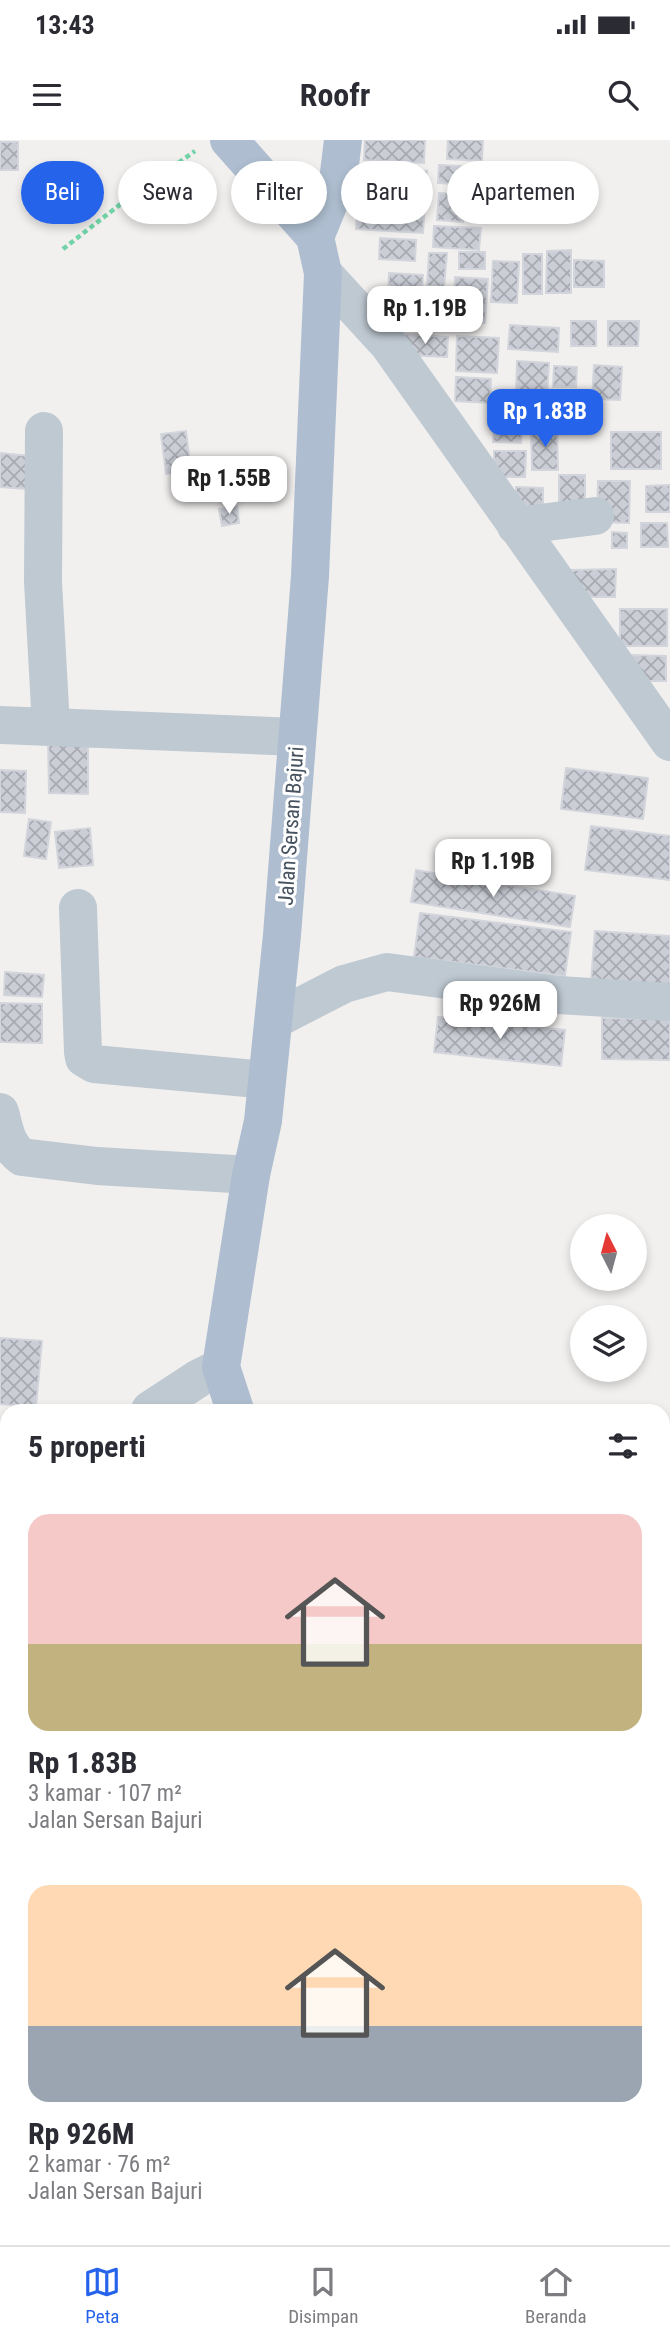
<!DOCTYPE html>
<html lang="id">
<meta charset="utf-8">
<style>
:root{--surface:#fff;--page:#f2f2f3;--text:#2b2b33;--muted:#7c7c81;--line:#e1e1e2;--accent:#2563eb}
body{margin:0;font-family:"Roboto Condensed",sans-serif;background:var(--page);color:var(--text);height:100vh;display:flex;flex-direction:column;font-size:26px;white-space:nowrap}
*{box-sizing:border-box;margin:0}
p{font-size:23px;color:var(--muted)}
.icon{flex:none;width:38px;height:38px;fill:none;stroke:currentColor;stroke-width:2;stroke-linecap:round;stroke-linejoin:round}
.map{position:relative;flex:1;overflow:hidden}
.panel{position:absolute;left:0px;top:1264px;width:670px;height:842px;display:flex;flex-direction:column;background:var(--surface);border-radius:21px 21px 0 0;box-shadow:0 4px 10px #0003}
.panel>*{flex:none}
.hud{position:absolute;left:21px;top:21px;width:628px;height:63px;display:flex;gap:14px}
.needle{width:46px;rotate:354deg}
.buttons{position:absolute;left:570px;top:1074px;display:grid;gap:14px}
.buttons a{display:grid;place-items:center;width:77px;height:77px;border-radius:50%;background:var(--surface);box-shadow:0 4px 10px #0003;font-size:35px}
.price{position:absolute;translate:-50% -60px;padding:0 16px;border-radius:14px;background:#fff;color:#222;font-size:23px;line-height:46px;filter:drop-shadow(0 2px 4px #0008)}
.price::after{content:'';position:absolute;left:50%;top:42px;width:21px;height:16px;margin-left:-10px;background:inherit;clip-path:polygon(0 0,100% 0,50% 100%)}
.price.current{background:var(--accent);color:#fff}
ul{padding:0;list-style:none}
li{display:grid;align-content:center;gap:14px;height:371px;padding:0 28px}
li span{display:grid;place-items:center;height:217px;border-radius:21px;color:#555}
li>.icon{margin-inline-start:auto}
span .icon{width:126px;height:126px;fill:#fffc;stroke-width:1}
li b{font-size:30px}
h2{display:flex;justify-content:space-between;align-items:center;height:84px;padding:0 28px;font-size:30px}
.chip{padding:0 24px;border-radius:32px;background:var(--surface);box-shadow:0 4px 10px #0003;font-size:24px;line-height:63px}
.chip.current{background:var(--accent);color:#fff}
.status{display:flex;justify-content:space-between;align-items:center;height:49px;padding:0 35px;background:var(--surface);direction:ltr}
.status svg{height:19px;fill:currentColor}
header{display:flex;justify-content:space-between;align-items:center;height:91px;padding:0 28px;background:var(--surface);font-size:32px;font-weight:700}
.menu{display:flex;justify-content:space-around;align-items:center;height:98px;border-top:2px solid var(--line);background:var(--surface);font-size:19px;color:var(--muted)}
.menu a{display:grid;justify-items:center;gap:4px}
.menu .current{color:var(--accent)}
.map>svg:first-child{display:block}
</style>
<div class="status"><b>13:43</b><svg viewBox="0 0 49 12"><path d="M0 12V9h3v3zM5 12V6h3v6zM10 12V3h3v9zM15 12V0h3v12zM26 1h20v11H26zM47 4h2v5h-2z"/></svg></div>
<header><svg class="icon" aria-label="menu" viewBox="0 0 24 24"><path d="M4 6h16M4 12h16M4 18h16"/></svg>Roofr<svg class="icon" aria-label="search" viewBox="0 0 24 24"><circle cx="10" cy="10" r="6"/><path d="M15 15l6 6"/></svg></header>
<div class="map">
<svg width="670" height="2105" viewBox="0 0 670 2105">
<defs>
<pattern id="building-cross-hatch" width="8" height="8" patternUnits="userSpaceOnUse" patternTransform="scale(1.75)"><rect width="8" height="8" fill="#cbced6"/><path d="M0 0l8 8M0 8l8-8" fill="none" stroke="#a7aab1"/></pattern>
</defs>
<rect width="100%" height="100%" fill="#f2f0ef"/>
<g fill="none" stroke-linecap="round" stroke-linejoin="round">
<g stroke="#86d7f2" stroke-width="10">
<path d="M 0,1808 L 7,1811"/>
<path d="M 293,2098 L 296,2105"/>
</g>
</g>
<g fill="url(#building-cross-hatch)" stroke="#d3d5dc" stroke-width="2">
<path d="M 365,0 L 425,0 L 424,23 L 364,20 Z"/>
<path d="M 448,0 L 483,0 L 482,21 L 447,19 Z"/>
<rect x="0" y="2" width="18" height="28"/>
<path d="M 439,25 L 482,27 L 481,45 L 438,43 Z"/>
<path d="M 359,27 L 427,31 L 423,93 L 356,89 Z"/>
<path d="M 470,51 L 489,52 L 487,81 L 469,80 Z"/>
<path d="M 439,53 L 464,54 L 463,82 L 437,80 Z"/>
<path d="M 434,86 L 481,88 L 479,110 L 433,107 Z"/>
<path d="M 380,98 L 416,100 L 415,121 L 379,119 Z"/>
<path d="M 571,110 L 571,153 L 546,153 L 547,111 Z"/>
<rect x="459" y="112" width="26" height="17"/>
<path d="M 429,113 L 447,113 L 444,147 L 427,146 Z"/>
<rect x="523" y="114" width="19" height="40"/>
<path d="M 574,120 L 604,121 L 604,147 L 574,147 Z"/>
<path d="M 493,121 L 519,122 L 517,163 L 491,162 Z"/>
<path d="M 389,133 L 423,135 L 420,180 L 387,178 Z"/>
<path d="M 455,137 L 488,139 L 485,183 L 453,182 Z"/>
<path d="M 426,151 L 447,152 L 445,191 L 423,189 Z"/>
<rect x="571" y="181" width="25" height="25"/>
<path d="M 608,181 L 639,181 L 638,206 L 608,206 Z"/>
<path d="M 510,185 L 559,188 L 558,212 L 508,209 Z"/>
<path d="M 404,194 L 448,197 L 447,217 L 403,215 Z"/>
<path d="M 457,196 L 499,198 L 497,233 L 456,231 Z"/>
<path d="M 517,221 L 549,223 L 547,254 L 516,253 Z"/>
<path d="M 594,225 L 622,227 L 620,260 L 592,259 Z"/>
<path d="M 554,226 L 577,227 L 576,247 L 553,247 Z"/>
<path d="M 456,237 L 491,239 L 490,263 L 455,261 Z"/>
<path d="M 496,255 L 524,257 L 521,303 L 493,302 Z"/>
<path d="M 557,287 L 558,330 L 532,330 L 531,288 Z"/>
<path d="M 186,291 L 191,331 L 166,334 L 161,294 Z"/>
<rect x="611" y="292" width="50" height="37"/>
<path d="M 494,311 L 526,311 L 525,337 L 494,337 Z"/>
<path d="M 0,313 L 40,317 L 38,350 L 0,347 Z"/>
<path d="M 559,335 L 585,335 L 585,377 L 559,376 Z"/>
<path d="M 598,341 L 630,341 L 629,383 L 597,382 Z"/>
<path d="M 670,345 L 670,372 L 646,372 L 646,346 Z"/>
<path d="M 516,347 L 543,348 L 543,375 L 516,375 Z"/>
<path d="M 237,366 L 239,383 L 222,386 L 219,369 Z"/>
<path d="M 641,383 L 667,383 L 668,407 L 641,407 Z"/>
<path d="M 612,392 L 627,393 L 627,408 L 612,408 Z"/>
<path d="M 616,429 L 615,457 L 571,457 L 572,430 Z"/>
<rect x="620" y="469" width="47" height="37"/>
<path d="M 632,515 L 666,516 L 666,541 L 632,541 Z"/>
<path d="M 48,597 L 88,598 L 88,654 L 49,653 Z"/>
<path d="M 566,628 L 648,638 L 643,679 L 561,669 Z"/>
<path d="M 0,630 L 26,631 L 25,673 L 0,672 Z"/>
<path d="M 29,679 L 51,682 L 46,719 L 24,716 Z"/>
<path d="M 591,686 L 670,696 L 670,740 L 585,730 Z"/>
<path d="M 90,688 L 93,725 L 59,728 L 55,692 Z"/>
<path d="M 416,730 L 575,756 L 570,787 L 411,762 Z"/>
<path d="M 420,773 L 571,792 L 565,836 L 414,817 Z"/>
<path d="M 595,791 L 670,796 L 670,846 L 591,841 Z"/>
<path d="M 5,832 L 44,835 L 42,857 L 4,855 Z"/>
<path d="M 0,863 L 42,864 L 42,903 L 0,902 Z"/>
<path d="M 438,877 L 565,890 L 561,926 L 434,912 Z"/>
<path d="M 602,878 L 670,879 L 670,920 L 602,919 Z"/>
<path d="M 0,1198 L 42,1201 L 36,1267 L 0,1264 Z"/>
<path d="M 670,1623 L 670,1656 L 663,1657 L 663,1624 Z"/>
<path d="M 670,1792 L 670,1831 L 663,1832 L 663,1793 Z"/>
<path d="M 670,1888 L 670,1931 L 664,1932 L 663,1889 Z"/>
<path d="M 670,1944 L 670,1994 L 663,1995 L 663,1945 Z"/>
<path d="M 36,2098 L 82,2098 L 82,2102 L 36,2100 Z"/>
<path d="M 91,2098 L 120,2098 L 119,2105 L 91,2105 Z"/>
</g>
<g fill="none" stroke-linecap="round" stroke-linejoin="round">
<path stroke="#71d3a7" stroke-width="4.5" stroke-dasharray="5 3.5" stroke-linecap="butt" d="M 63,109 L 122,63 L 195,11"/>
<g stroke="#bfc9d2" stroke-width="38">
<path d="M 323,133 L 389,205 L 670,602"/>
<path d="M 44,291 L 43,442 L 51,586"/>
<path d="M 516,386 L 595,376"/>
<path d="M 0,585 L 297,597"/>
<path d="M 78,768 L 83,912 L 84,918 L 94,924 L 267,940"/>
<path d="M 274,880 L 344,844 L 387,832 L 559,855 L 670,862"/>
<path d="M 0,972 C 5,990 6,1005 22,1017 L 97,1026 L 251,1035"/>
<path d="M 150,1270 L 199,1238 L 221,1227"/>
<path d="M 0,1345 L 7,1344"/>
</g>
<g stroke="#aebed0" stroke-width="38">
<path d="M 229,0 L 315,97 L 323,133 L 310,436 L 282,795 L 263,981 L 251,1035 L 221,1227 L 235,1270"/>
<path d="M 315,97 L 338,41 L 343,0"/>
<path d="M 663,1515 L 670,1515"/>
</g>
</g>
<g text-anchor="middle" stroke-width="6" stroke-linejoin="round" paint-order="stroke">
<g font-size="21" fill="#46525f" stroke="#fff">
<text transform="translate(291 686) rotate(-86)" y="7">Jalan Sersan Bajuri</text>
</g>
</g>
</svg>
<div class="buttons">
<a><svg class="needle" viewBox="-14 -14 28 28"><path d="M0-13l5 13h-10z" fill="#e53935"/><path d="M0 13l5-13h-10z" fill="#7c7c81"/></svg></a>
<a><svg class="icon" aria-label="layers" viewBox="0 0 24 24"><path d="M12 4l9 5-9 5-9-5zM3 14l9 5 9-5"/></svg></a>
</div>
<b class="price" style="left:425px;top:206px">Rp 1.19B</b>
<b class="price current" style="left:545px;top:309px">Rp 1.83B</b>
<b class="price" style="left:229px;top:376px">Rp 1.55B</b>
<b class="price" style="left:493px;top:759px">Rp 1.19B</b>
<b class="price" style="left:500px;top:901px">Rp 926M</b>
<div class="hud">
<a class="chip current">Beli</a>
<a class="chip">Sewa</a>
<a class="chip">Filter</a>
<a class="chip">Baru</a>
<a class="chip">Apartemen</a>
</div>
<section class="panel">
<h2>5 properti<svg class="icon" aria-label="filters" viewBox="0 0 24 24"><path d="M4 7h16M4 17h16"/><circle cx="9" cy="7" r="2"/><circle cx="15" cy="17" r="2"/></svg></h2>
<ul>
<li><span style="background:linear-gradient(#f6c9c9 60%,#c2b280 0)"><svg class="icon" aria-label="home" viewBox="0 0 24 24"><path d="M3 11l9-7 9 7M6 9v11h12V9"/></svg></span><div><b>Rp 1.83B</b><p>3 kamar · 107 m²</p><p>Jalan Sersan Bajuri</p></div></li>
<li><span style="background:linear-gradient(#ffd9b3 65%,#9aa5b1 0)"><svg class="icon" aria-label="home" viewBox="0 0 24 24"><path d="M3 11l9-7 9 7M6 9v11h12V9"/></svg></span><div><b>Rp 926M</b><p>2 kamar · 76 m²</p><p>Jalan Sersan Bajuri</p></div></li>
</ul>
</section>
</div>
<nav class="menu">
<a class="current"><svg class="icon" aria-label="map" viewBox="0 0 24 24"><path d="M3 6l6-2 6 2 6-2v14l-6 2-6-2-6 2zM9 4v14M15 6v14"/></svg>Peta</a>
<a><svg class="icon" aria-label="saved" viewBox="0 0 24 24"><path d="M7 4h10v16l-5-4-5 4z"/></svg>Disimpan</a>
<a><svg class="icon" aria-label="home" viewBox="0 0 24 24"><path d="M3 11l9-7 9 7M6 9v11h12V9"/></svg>Beranda</a>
</nav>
